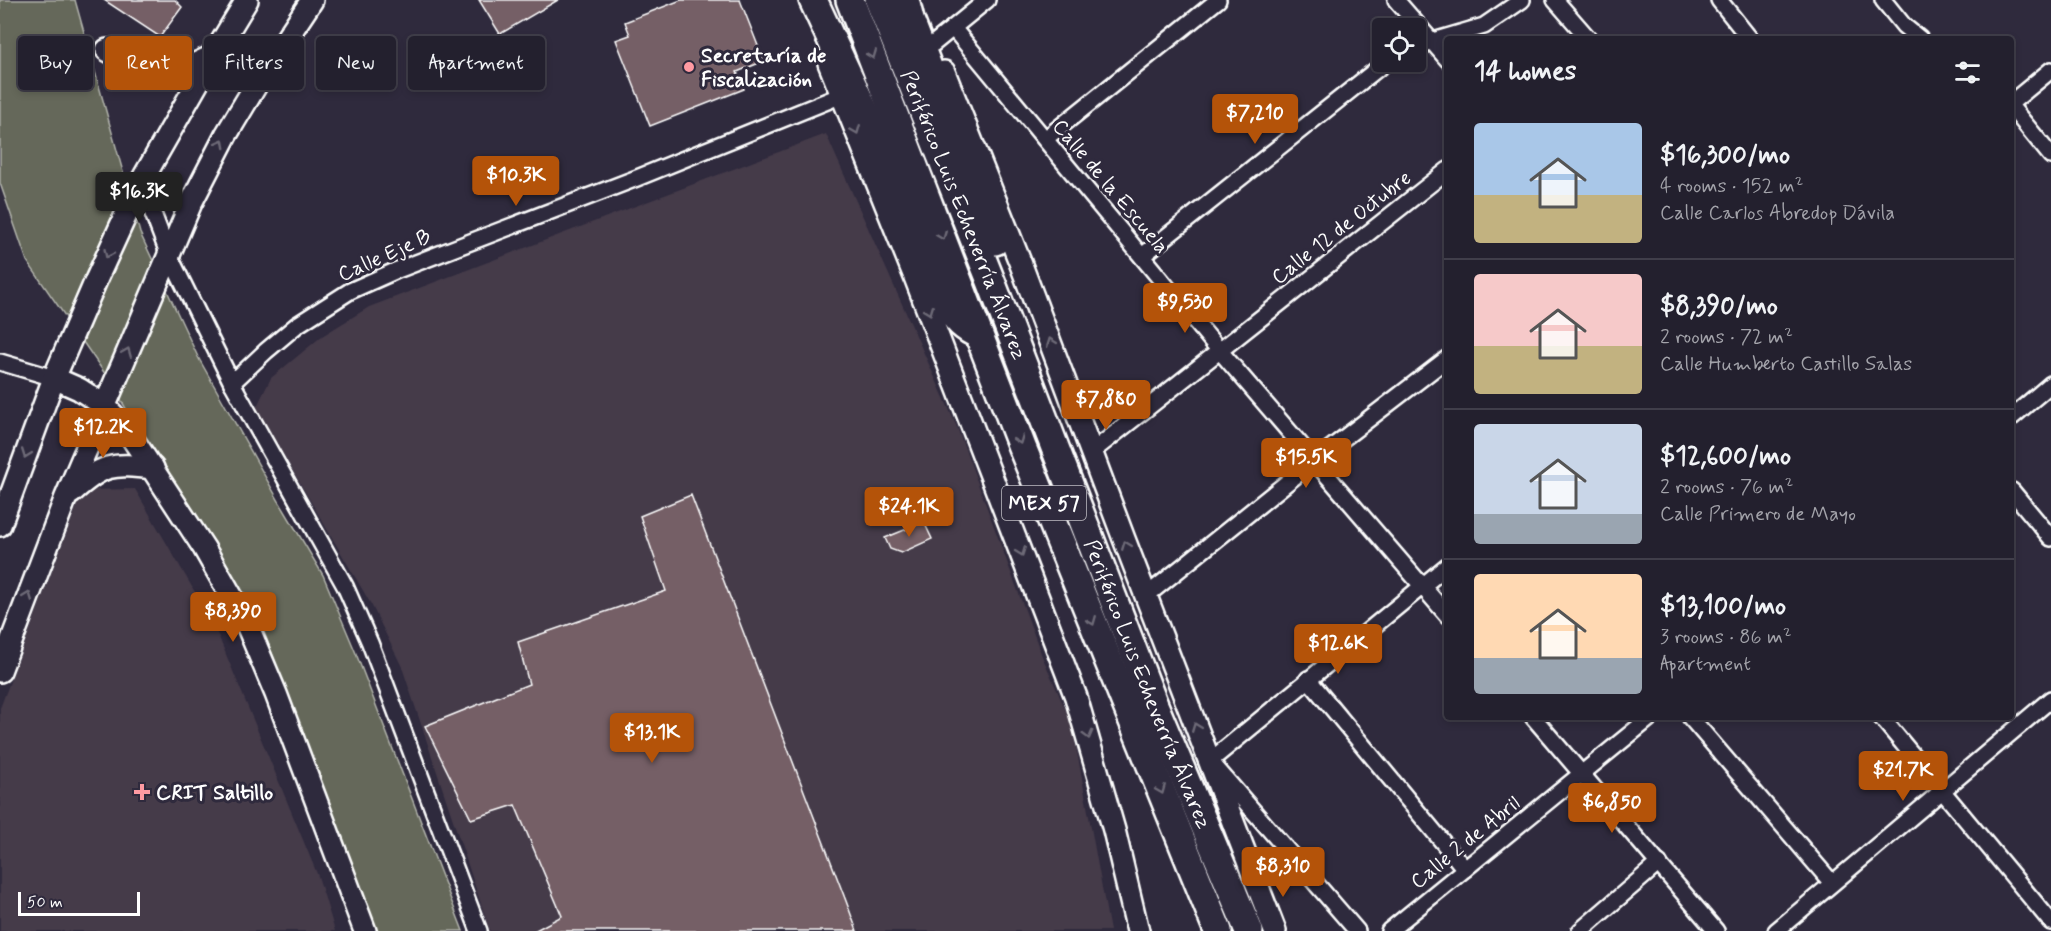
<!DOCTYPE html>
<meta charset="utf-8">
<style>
:root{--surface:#23202e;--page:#2f2d3a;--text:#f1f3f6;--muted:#a3a3aa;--line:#403e4a;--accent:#b45309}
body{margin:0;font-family:Mynerve,sans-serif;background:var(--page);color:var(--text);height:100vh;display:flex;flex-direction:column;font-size:22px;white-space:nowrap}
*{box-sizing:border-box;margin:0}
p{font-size:20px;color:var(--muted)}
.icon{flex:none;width:33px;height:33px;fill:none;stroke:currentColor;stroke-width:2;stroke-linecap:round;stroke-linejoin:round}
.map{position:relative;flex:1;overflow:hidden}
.details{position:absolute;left:1444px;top:36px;width:570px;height:684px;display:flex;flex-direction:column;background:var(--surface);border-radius:6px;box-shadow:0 3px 9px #0003,0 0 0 2px var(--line)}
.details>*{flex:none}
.banner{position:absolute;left:18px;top:36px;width:570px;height:54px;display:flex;gap:12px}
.controls{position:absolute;left:1372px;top:18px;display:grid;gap:12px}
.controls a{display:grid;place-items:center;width:54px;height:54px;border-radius:6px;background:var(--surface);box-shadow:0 3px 9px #0003,0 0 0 2px var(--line);font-size:30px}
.scale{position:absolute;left:18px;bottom:15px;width:122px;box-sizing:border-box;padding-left:6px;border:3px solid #fff;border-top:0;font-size:16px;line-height:21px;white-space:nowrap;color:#fff;-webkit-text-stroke:4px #2f2a3d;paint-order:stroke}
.price{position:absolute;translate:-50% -51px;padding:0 14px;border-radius:6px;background:var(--accent);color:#fff;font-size:20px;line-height:39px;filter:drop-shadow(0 2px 3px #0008)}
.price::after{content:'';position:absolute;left:50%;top:36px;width:18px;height:14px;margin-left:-9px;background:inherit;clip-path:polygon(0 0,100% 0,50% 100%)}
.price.on{background:#222;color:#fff}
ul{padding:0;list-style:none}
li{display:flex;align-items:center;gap:18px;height:150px;padding:0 30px}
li+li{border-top:2px solid var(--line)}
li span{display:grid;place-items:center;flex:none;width:168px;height:120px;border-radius:6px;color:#555}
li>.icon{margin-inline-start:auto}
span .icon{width:72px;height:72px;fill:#fffc;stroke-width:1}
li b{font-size:26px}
h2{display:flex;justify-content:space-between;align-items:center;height:72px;padding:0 30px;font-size:26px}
.chip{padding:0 21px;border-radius:6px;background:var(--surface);box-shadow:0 3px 9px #0003,0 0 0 2px var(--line);font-size:21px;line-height:54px}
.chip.on{background:var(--accent);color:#fff}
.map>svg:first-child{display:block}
</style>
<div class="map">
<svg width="2051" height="931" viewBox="0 0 2051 931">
<rect width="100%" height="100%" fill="#2f2a3d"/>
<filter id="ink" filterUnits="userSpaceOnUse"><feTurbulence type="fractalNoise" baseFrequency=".0167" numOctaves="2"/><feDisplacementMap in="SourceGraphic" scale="12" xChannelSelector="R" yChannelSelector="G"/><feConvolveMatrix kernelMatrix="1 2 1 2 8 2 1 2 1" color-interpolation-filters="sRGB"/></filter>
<g filter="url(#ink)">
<g fill="#443a49">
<path d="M 826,134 L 957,427 L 1042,656 L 1072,724 L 1110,931 L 490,931 L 402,667 L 372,606 L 256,408 L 271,378 L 322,336 L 369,307 Z"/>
<path d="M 135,489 L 213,623 L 318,876 L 335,931 L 0,931 L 0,708 L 83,490 Z"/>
</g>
<path fill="#65685a" stroke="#b2b4ac" stroke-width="1.5" d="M 0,0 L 75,0 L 140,233 L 198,357 L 280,503 L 323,575 L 355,651 L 463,931 L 377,931 L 264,632 L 209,538 L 139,431 L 110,381 L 27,261 L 0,183 Z"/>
<g fill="#755e66" stroke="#fff" stroke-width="1.5">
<path d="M 104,0 L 175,0 L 182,7 L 160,37 Z"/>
<path d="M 479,0 L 558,0 L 500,34 Z"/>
<path d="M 681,0 L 740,0 L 764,61 L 737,72 L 744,89 L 650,126 L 616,40 L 630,35 L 625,22 Z"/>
<path d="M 691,495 L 846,901 L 857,931 L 534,931 L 562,916 L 515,805 L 471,819 L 425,726 L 529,684 L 518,642 L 666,591 L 640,516 Z"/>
<path d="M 924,522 L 932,539 L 901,553 L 890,549 L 885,538 Z"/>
</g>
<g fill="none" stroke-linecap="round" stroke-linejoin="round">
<defs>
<g id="street">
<path d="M 1396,0 L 1448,60"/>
<path d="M 1555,0 L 1589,39"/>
<path d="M 1719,0 L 1750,39"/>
<path d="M 1883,0 L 1904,26 L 1920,39"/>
<path d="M 953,28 L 1219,350 L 1448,616"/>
<path d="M 933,44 L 987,0"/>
<path d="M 1416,46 L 1484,26 L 1522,0"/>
<path d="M 2012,102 L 2051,70"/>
<path d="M 2012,108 L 2051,156"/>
<path d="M 1045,139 L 1218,0"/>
<path d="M 141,182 L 168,253 L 232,383 L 345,586 L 370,643 L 479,931"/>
<path d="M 1142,256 L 1386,62"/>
<path d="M 0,362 L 54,378"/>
<path d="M 232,383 L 266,351 L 297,325 L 350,291 L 395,271 L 637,178 L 842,95"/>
<path d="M 2012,417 L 2051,384"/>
<path d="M 1093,451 L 1448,170"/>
<path d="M 2012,491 L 2051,538"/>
<path d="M 1146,596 L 1314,461 L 1448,358"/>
<path d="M 1308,679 L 1465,869"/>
<path d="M 1533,717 L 1716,931"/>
<path d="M 1690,717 L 1832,883"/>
<path d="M 1881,717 L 2051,922"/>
<path d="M 1357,931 L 1210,761 L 1448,565"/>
<path d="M 1389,931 L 1651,717"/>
<path d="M 1580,931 L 1659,863"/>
<path d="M 1776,931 L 2051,699"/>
</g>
<g id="secondary">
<path d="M 107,50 C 130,63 156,77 182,69 C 193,66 203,60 213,56"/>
<path d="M 829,63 L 915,277 L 1076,697 L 1114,830 L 1138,931"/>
<path d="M 944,72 L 1020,262 L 1124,539 L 1275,931"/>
<path d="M 54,378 L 79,389 L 105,406 L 127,430 L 204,548 L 245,620 L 276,694 L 365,931"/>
<path d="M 71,493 C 103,464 111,463 153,468"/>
<path d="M 0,525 L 54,378 L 97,278 L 141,182 L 213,56 L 247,0"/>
<path d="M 0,671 L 66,497 L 191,203 L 226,135 L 259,80 L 312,0"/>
</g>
<g id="highway">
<path d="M 813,0 L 885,155 L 945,300 C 953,315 959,325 975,333"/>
<path d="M 850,0 L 1022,447 L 1218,931"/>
<path id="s1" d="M 879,0 L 989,276 L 1154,705 L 1249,931"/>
<path d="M 905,0 L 910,20 L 995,241"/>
</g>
</defs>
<use href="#street" stroke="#fff" stroke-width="20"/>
<use href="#secondary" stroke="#fff" stroke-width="26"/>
<use href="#highway" stroke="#fff" stroke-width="32"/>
<use href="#street" stroke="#2f2a3d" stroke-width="15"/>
<use href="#secondary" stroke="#2f2a3d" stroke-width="21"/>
<use href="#highway" stroke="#2f2a3d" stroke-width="27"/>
</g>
<defs><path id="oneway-chevron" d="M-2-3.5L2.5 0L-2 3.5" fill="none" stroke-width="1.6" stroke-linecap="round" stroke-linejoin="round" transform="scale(1.5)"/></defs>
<g stroke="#6d6a77">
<use href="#oneway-chevron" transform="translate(872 55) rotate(69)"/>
<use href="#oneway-chevron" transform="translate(856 130) rotate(68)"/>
<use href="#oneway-chevron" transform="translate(221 143) rotate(-62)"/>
<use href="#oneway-chevron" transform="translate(942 236) rotate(69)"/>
<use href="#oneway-chevron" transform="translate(108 254) rotate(115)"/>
<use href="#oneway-chevron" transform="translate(929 311) rotate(69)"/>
<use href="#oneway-chevron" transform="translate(1051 342) rotate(-111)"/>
<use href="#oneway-chevron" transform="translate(127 352) rotate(-68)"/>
<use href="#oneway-chevron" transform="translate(1019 440) rotate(69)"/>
<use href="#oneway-chevron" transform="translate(26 454) rotate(110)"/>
<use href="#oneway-chevron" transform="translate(1126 545) rotate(-111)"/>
<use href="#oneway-chevron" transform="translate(1021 552) rotate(69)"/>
<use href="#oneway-chevron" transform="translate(28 596) rotate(-69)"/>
<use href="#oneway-chevron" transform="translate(1092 621) rotate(68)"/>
<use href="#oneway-chevron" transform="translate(1196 727) rotate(-111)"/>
<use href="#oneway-chevron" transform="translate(1088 735) rotate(75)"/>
<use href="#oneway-chevron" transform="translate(1161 790) rotate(68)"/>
</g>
</g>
<g fill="#ff9aa2" stroke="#2f2a3d" stroke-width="2">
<circle cx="689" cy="67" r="6"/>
<path d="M139 783h6v6h6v6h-6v6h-6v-6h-6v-6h6z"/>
</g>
<g text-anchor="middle" stroke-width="6" stroke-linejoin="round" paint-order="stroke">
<rect fill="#2f2a3d" stroke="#c1bfc5" stroke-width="1.5" x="1002" y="486" width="84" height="34" rx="4.5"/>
<g font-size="20" font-weight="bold" fill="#fff">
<text x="1044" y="510">MEX 57</text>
</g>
<g font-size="21" font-weight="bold" fill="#fff" stroke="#2f2a3d" text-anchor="start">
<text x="701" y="62">Secretaría de<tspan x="701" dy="24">Fiscalización</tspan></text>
<text x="156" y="799">CRIT Saltillo</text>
</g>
<g font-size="21" fill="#fff" stroke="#2f2a3d">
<text transform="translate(1111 186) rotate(50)" y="7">Calle de la Escuela</text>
<text dy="7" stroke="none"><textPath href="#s1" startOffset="231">Periférico Luis Echeverría Álvarez</textPath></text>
<text transform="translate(1341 227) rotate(-38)" y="7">Calle 12 de Octubre</text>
<text transform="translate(384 255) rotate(-24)" y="7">Calle Eje B</text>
<text dy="7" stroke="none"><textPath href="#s1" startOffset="735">Periférico Luis Echeverría Álvarez</textPath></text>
<text transform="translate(1465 842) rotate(-39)" y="7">Calle 2 de Abril</text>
</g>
</g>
</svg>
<div class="controls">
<a><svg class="icon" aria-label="locate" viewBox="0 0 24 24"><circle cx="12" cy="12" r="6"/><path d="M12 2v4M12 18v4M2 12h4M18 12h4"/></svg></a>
</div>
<div class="scale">50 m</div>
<b class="price" style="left:1255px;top:145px">$7,210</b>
<b class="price" style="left:516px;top:207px">$10.3K</b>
<b class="price on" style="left:139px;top:223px">$16.3K</b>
<b class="price" style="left:1185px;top:334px">$9,530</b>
<b class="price" style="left:1106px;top:431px">$7,880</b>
<b class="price" style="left:103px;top:459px">$12.2K</b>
<b class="price" style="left:1306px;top:489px">$15.5K</b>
<b class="price" style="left:909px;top:538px">$24.1K</b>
<b class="price" style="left:233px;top:643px">$8,390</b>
<b class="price" style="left:1338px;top:675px">$12.6K</b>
<b class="price" style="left:652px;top:764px">$13.1K</b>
<b class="price" style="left:1903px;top:802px">$21.7K</b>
<b class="price" style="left:1612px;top:834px">$6,850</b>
<b class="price" style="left:1283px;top:898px">$8,310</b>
<div class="banner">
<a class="chip">Buy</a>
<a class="chip on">Rent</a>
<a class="chip">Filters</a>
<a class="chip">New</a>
<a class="chip">Apartment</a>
</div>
<section class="details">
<h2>14 homes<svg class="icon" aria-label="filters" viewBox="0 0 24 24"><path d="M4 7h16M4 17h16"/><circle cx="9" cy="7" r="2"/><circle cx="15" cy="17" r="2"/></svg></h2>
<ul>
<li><span style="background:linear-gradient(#a9c7e8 60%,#c2b280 0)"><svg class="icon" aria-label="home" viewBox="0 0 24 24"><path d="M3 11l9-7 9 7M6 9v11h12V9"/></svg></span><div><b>$16,300/mo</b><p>4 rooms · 152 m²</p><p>Calle Carlos Abredop Dávila</p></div></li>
<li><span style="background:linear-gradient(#f6c9c9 60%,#c2b280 0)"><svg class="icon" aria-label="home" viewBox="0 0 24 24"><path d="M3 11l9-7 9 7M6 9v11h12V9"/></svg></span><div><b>$8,390/mo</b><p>2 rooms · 72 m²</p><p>Calle Humberto Castillo Salas</p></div></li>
<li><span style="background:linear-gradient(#c9d6e8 75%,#9aa5b1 0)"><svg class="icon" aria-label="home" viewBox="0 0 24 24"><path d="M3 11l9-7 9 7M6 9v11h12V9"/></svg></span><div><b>$12,600/mo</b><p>2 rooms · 76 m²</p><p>Calle Primero de Mayo</p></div></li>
<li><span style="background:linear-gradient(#ffd9b3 70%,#9aa5b1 0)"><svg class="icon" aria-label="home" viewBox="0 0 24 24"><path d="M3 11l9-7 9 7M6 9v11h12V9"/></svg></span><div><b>$13,100/mo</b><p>3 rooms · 86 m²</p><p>Apartment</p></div></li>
</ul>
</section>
</div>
